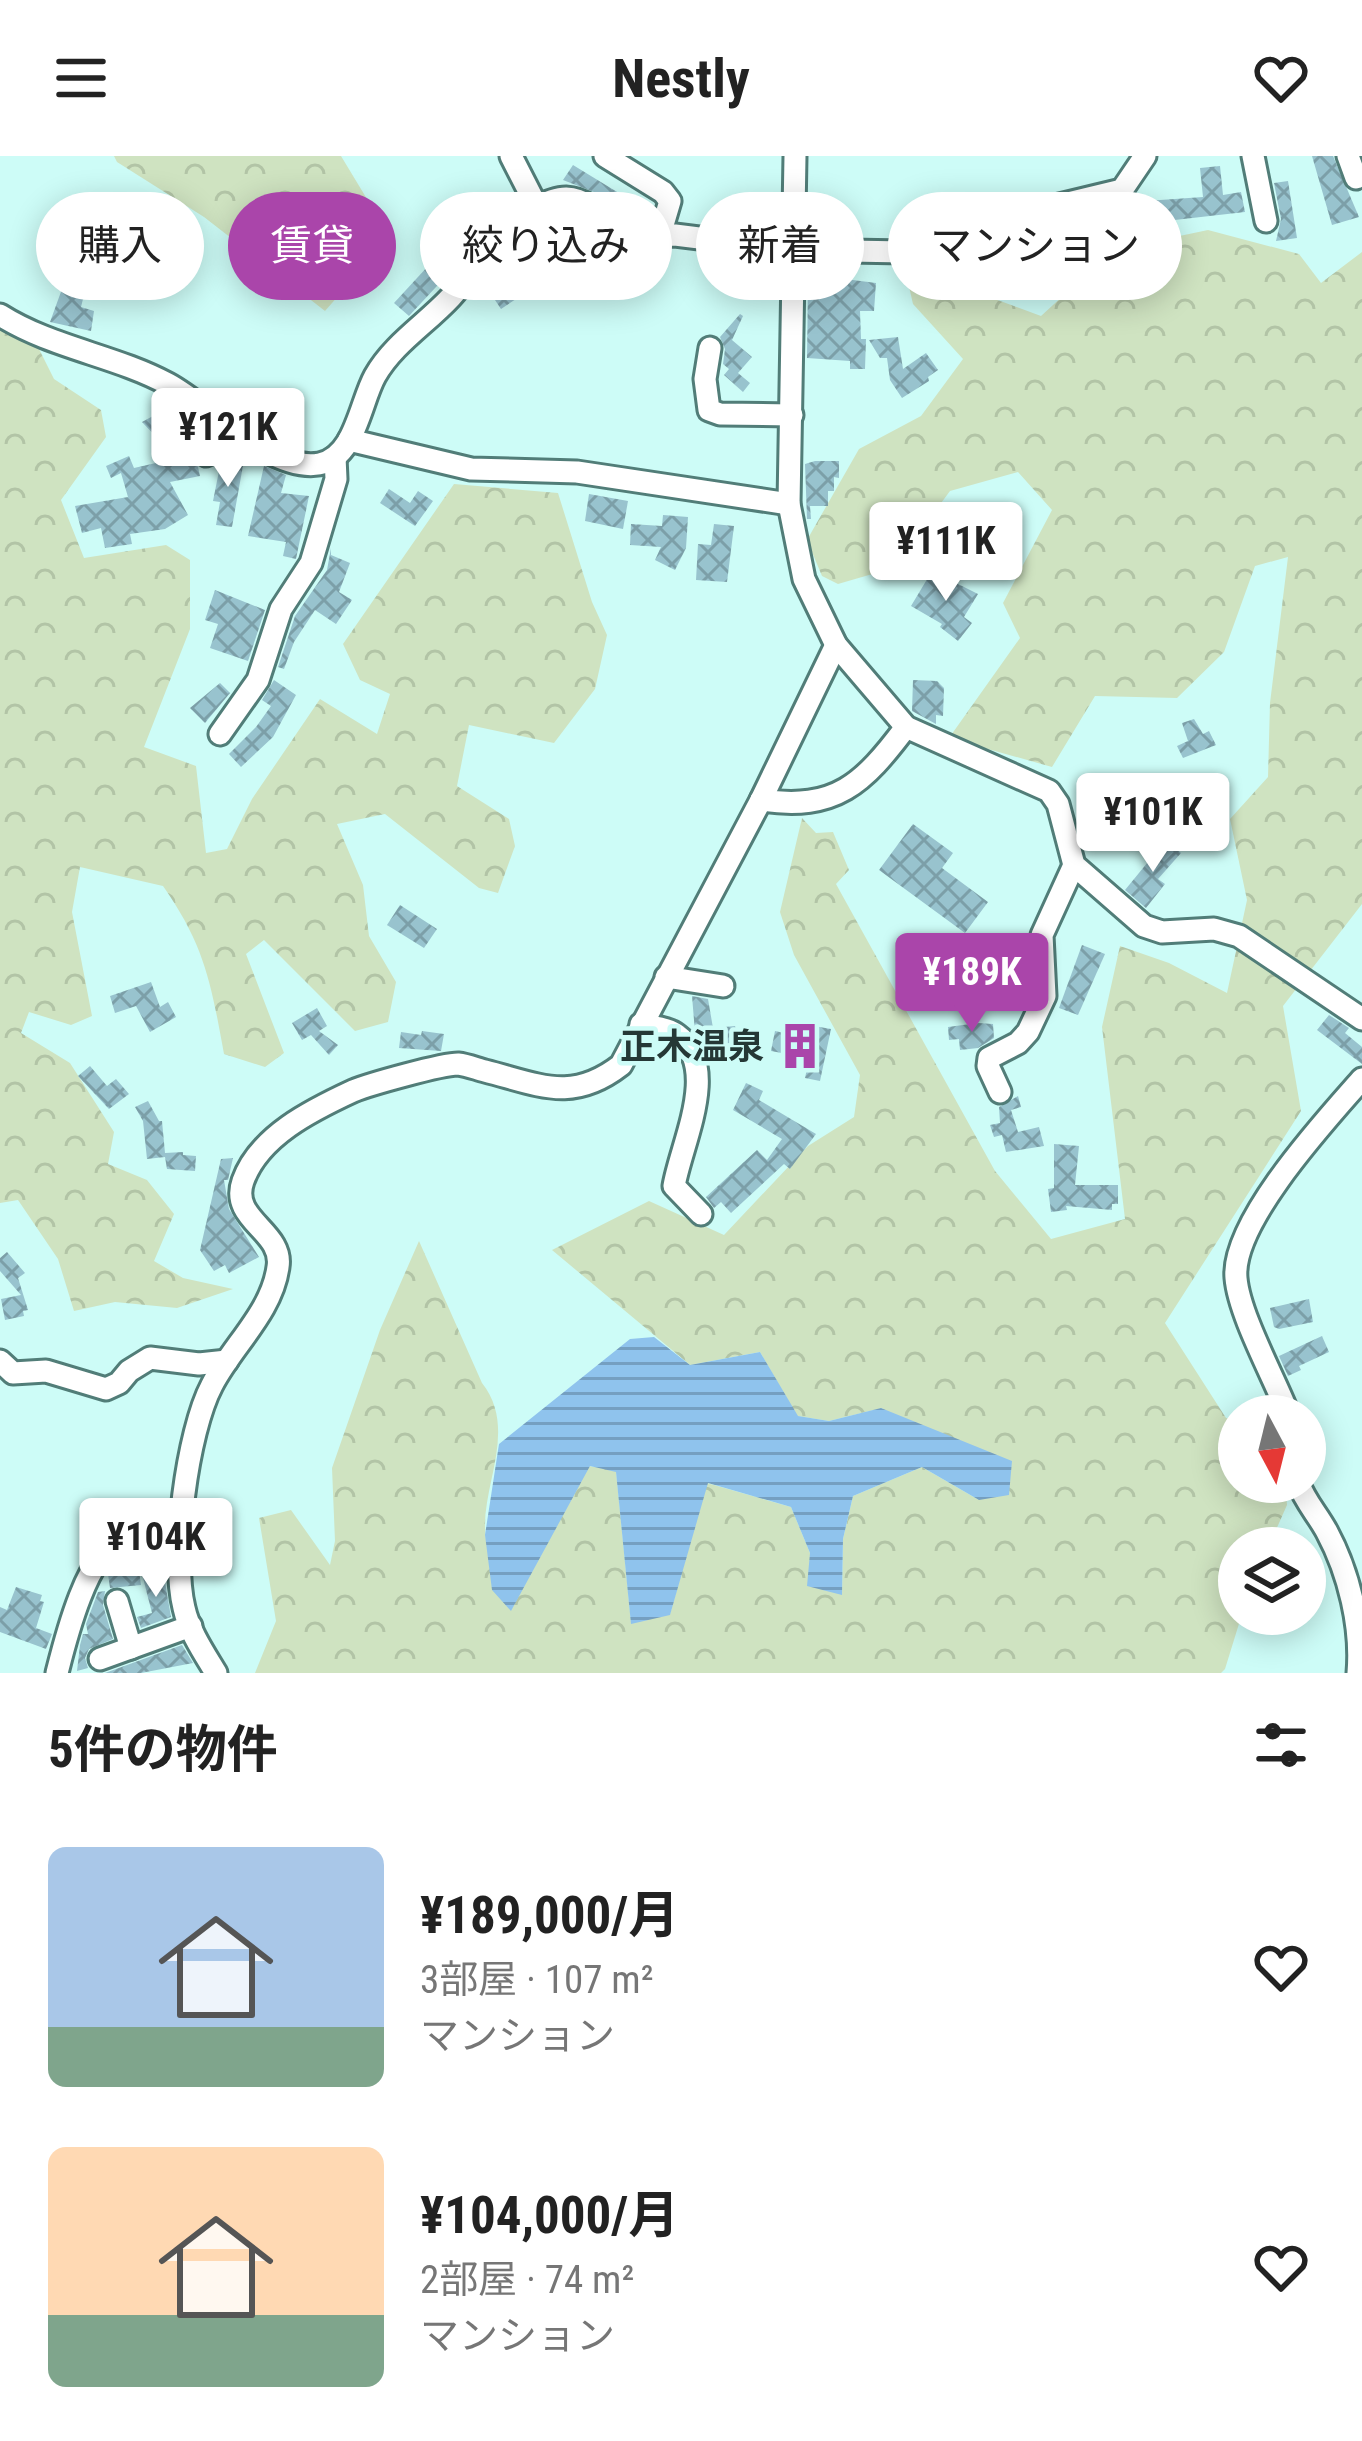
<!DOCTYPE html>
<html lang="ja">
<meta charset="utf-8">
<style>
:root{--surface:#fff;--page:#f2f2f2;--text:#222;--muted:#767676;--accent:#aa45aa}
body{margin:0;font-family:"Roboto Condensed","Noto Sans JP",sans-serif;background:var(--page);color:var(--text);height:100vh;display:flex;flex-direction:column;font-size:45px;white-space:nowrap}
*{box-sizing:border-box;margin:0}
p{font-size:39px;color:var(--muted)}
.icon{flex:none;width:66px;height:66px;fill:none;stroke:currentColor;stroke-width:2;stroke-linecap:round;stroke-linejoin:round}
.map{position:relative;height:1517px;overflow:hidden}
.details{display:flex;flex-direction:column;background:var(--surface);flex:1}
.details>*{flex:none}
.hud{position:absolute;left:36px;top:36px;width:1290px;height:108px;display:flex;gap:24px}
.needle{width:78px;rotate:173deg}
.fabs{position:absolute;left:1218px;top:1239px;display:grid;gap:24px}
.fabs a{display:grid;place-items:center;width:108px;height:108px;border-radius:50%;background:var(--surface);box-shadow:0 6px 30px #0003;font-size:60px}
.price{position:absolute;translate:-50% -102px;padding:0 27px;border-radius:12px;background:#fff;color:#222;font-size:39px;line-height:78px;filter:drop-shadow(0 3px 6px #0008)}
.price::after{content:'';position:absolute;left:50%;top:72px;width:36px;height:27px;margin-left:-18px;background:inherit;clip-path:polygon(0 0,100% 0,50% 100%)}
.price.on{background:var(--accent);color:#fff}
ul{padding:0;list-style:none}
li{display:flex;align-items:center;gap:36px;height:300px;padding:0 48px}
li span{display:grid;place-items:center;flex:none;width:336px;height:240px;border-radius:18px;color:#555}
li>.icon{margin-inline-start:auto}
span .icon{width:144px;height:144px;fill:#fffc;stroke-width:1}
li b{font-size:51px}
h2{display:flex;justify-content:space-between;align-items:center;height:144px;padding:0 48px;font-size:51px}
.pill{padding:0 42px;border-radius:54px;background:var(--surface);box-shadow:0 6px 30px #0003;font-size:42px;line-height:108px}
.pill.on{background:var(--accent);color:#fff}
header{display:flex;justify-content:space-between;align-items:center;height:156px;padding:0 48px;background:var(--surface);font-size:54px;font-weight:700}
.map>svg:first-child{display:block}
</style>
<header><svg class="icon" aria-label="menu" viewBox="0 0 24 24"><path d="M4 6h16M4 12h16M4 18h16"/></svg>Nestly<svg class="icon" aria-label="heart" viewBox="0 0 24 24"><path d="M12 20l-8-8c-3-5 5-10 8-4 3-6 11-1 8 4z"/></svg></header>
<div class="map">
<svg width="1362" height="1517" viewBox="0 0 1362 1517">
<defs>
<pattern id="forest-crowns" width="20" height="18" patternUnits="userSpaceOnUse" patternTransform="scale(3)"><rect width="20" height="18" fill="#cfe3c1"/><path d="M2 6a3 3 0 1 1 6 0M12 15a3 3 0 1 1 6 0" fill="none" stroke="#b2c4a6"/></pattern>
<pattern id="water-rules" width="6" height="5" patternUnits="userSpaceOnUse" patternTransform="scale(3)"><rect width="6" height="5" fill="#8fc3ed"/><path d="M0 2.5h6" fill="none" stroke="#759fc1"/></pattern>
<pattern id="building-cross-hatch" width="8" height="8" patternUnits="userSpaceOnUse" patternTransform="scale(3)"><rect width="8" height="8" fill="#98c3ce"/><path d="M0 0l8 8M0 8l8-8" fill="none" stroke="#7c9fa8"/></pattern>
</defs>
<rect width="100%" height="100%" fill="#cdfcf7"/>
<g fill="url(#forest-crowns)">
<path d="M 114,0 L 341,0 L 390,81 L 325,155 L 204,61 L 117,6 Z"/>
<path d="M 1208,74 L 1299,98 L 1321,127 L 1362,96 L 1362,748 L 1283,850 L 1301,955 L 1165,1167 L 1226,1262 L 1239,1264 L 1239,1326 L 1285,1326 L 1287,1349 L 1268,1392 L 1239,1392 L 1242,1458 L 1225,1513 L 1221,1517 L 255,1517 L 276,1465 L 259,1362 L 291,1354 L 330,1409 L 335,1385 L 332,1312 L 380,1174 L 419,1085 L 482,1227 C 520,1275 478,1334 486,1383 C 491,1406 503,1431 511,1454 L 589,1310 L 616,1315 L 631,1466 L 670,1458 L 707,1327 L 791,1351 L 810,1397 L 842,1438 L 843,1383 L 853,1340 L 922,1311 L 979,1344 L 882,1252 L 829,1265 L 797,1260 L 760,1196 L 690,1209 L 552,1094 L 649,1045 L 724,1079 L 808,990 L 854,961 L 860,919 L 794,799 L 780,756 L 802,662 L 816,677 L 833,676 L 849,714 L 836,728 L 995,1015 L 1051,1083 L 1125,1063 L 1102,871 L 1120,790 L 1169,807 L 1227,837 L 1247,744 L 1230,663 L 1268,621 L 1270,547 L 1288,401 L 1255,410 L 1224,496 L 1177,542 L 1095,540 L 1052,611 L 949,582 L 1020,482 L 1003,447 L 1052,354 L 1018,316 L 950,335 L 893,412 L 838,428 L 822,420 L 807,384 L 859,293 L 921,260 L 963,203 L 913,148 L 907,122 L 945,97 L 973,135 L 1041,160 L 1113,94 Z"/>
<path d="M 0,174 L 38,191 L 54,223 L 101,254 L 106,281 L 61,344 L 84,402 L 166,389 L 190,404 L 190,473 L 144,591 L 196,610 L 206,697 L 227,693 L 252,643 L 320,543 L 377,578 L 390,538 L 360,524 L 343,488 L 454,328 L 558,337 L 592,446 L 607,479 L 595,533 L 554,587 L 469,569 L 457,630 L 509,663 L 515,690 L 498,737 L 479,732 L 385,658 L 337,668 L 363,729 L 369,780 L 396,826 L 388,866 L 355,875 L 264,784 L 246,798 L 284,897 L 265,911 L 224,898 C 211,827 205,790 163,730 L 80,711 L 72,756 L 92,860 L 71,869 L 29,856 L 21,877 L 70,907 L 114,976 L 108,1008 L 147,1024 L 174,1058 L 154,1105 L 183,1122 L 233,1133 L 177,1152 L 115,1146 L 74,1155 L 58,1103 L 18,1044 L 0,1047 Z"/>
</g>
<path fill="url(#water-rules)" d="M 654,1181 L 690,1209 L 760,1196 L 798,1260 L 829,1265 L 881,1252 L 1012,1305 L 1009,1339 L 979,1344 L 922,1311 L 853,1340 L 843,1383 L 842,1439 L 807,1430 L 810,1397 L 791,1351 L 708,1327 L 670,1459 L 631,1468 L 616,1316 L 590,1310 L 511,1455 L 492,1434 L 485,1379 L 499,1288 L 630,1183 Z"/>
<g fill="url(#building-cross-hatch)">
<path d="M 1312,0 L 1333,0 L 1359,61 L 1332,69 Z"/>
<path d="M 573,9 L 640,50 L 629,65 L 599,38 L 563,24 Z"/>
<path d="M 1220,10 L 1223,39 L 1241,36 L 1245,56 L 1148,67 L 1146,45 L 1203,41 L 1200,12 Z"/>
<path d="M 1288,25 L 1297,82 L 1276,85 L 1281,63 L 1274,27 Z"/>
<path d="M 1098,55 L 1104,67 L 1126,55 L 1135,72 L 1081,102 L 1077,92 L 1052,99 L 1046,82 L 1091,71 L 1085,58 Z"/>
<path d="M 563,57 L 573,64 L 576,60 L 583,63 L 591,70 L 585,78 L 610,94 L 593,121 L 578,111 L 587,96 L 569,82 L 551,94 L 556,116 L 536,92 Z"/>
<path d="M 476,58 L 490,73 L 409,160 L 394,147 Z"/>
<path d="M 497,110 L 516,143 L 501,153 L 493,141 L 486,144 L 478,132 Z"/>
<path d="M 845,123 L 876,127 L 874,155 L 860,155 L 861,183 L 866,183 L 865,213 L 850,213 L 850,205 L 807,202 L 808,126 Z"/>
<path d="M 62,133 L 84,139 L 81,151 L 94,155 L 91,175 L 50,166 Z"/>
<path d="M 740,158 L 743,160 L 732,184 L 752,201 L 738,217 L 750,227 L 743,236 L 724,219 L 729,213 L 723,208 L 725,193 L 720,181 Z"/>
<path d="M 898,181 L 903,213 L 926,197 L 938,214 L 928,221 L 929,225 L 902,242 L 890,224 L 887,202 L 880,202 L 869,184 Z"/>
<path d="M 164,254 L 172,267 L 166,270 L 198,311 L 200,320 L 170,326 L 188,359 L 165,373 L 130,378 L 132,388 L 105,392 L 101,372 L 82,377 L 75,350 L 128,341 L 121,317 L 111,322 L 106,310 L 129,300 L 134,312 L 169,304 L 161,293 L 165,290 L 142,266 Z"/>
<path d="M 222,300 L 244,304 L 232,371 L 216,369 L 220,346 L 213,345 Z"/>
<path d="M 815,305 L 839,305 L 839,322 L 834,321 L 834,335 L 828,335 L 828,350 L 810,350 L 811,363 L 807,363 L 805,308 Z"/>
<path d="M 264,310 L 286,319 L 281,337 L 309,340 L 296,403 L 283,400 L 286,386 L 248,380 Z"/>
<path d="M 389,333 L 410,347 L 418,335 L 433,345 L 415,370 L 380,347 Z"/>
<path d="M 589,338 L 628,345 L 623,373 L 585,365 Z"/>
<path d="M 663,359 L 688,361 L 686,392 L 675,414 L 655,404 L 661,391 L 630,389 L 631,368 L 662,370 Z"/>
<path d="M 714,368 L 734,370 L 727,426 L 696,424 L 698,388 L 711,389 Z"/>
<path d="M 331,392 L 331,399 L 350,407 L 339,436 L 352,444 L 336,468 L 315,454 L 294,486 L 284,513 L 278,511 L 295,460 L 327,414 Z"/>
<path d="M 932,415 L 978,438 L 964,461 L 972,467 L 958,485 L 940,471 L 942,468 L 911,450 Z"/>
<path d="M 215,434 L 265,454 L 248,505 L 210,492 L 218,468 L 205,464 Z"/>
<path d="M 274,524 L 296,539 L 273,581 L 241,611 L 229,598 L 256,571 L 271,550 L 262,544 Z"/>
<path d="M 913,524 L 937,525 L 944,532 L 943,560 L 936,559 L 936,568 L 912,555 Z"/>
<path d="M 220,527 L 230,537 L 205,567 L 190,552 Z"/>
<path d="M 1194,563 L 1203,578 L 1209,575 L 1216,589 L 1183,602 L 1177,590 L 1188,585 L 1182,567 Z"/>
<path d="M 913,668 L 953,697 L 942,712 L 988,746 L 965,777 L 879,714 Z"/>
<path d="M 1166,684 L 1181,697 L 1158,723 L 1165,728 L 1146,752 L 1125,734 Z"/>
<path d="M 400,749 L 437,773 L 424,792 L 387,769 Z"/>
<path d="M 1006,780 L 1027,781 L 1024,838 L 983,836 L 986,797 L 1006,798 Z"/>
<path d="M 1082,789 L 1105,798 L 1078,859 L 1059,852 Z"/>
<path d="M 151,826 L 160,851 L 168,846 L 176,861 L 150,876 L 136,850 L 115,857 L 110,840 Z"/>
<path d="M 692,840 L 708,843 L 713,872 L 735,870 L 736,874 L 745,873 L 746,888 L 739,889 L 739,895 L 707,898 L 695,876 Z"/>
<path d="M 317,852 L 327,870 L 319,875 L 338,889 L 329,899 L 311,879 L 302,884 L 292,867 Z"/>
<path d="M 1329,859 L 1349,872 L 1345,877 L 1362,891 L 1362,908 L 1317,874 Z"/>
<path d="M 786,865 L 831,873 L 820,925 L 805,922 L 808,908 L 802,906 L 803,901 L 771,895 L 775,875 L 784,877 Z"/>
<path d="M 978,867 L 993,868 L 994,882 L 978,892 L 960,894 L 959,883 L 949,884 L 948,871 Z"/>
<path d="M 422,875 L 444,878 L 441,895 L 399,892 L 401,876 L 421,879 Z"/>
<path d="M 90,910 L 107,930 L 116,923 L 129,938 L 109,953 L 78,920 Z"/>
<path d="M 746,927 L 763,935 L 759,944 L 816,978 L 790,1013 L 784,1008 L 731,1057 L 721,1046 L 714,1052 L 706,1041 L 757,994 L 767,1004 L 782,983 L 733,954 Z"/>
<path d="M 1018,940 L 1021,951 L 1011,954 L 1018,976 L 1039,971 L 1044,990 L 1006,996 L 1002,979 L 994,981 L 990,969 L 1000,967 L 999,951 Z"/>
<path d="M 148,945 L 159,965 L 162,965 L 165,997 L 183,996 L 183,999 L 196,1000 L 195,1015 L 167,1013 L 165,1001 L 147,1003 L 143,965 L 135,951 Z"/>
<path d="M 1054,988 L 1079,990 L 1075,1029 L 1118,1029 L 1118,1048 L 1112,1048 L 1112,1054 L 1066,1050 L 1067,1054 L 1051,1056 L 1048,1033 L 1054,1032 Z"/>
<path d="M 233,1002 L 228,1024 L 224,1024 L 229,1053 L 259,1101 L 229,1117 L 225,1109 L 214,1115 L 200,1094 L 221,1003 Z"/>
<path d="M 7,1096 L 25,1117 L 18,1122 L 28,1154 L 23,1155 L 24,1160 L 5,1164 L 1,1143 L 21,1139 L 0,1115 L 0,1102 Z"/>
<path d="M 1309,1143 L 1313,1166 L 1279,1173 L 1274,1171 L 1270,1152 Z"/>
<path d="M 1322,1180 L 1329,1196 L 1299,1210 L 1301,1214 L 1288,1220 L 1279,1200 Z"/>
<path d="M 124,1402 L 138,1408 L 141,1429 L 110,1432 L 108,1418 Z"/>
<path d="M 154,1416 L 155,1420 L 164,1420 L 171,1461 L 141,1472 L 137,1461 L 152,1457 L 142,1418 Z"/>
<path d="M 16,1431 L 42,1439 L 40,1445 L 44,1446 L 36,1472 L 52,1478 L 46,1493 L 0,1476 L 0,1451 L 7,1454 Z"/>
<path d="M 105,1435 L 103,1449 L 113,1483 L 89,1493 L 85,1502 L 88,1512 L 77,1515 L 80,1489 L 83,1478 L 88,1478 L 86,1468 L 98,1436 Z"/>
<path d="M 182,1489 L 193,1507 L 141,1517 L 105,1517 Z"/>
</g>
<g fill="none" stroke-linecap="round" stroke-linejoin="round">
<defs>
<g id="minor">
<path d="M 511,0 L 537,51"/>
<path d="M 605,0 L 663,36 L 670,45 L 660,79"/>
<path d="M 795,0 L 789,348 L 804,423 L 836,489 L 906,571 L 1049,635 L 1058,648 L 1074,709 L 1144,770 L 1162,776 L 1214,773 L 1239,780 L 1362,863"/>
<path d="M 1253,0 L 1266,65"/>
<path d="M 1348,0 L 1356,22"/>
<path d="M 0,159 C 52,192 114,199 168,228 C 209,250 270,316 319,308 C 355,302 360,247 375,220 C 393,188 426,168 451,141 C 475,115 509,67 540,50 C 546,46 558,42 566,42 C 592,43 606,67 625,81 L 675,79 L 796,94 L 904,96 L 939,78 L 1122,34 L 1145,0"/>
<path d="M 710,192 L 705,223 L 709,254 L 720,258 L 792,259"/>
<path d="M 349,284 L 471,313 L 577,316 L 789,348"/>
<path d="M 206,299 L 219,264"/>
<path d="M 220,578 L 258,524 L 281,453 L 311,407 L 336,323 L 335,301"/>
<path d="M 761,644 C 836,655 863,628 906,571"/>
<path d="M 666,821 L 723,830"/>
<path d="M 641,868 C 652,871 669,872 677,879 C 721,911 681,988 674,1030 L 701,1058"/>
<path d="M 1000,936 L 988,910 L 989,902 L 1018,887 L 1028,876 L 1045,840 L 1042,779 L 1074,709"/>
<path d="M 0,1205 L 13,1217 L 46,1215 L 106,1233 L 119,1227 L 129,1215 L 150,1202 L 199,1208 L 227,1205"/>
<path d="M 1289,1260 C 1275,1223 1239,1159 1236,1122 C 1231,1067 1325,965 1362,923"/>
<path d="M 1298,1326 C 1304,1344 1318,1359 1327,1376 C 1349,1417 1362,1471 1358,1517"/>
<path d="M 117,1445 L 131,1492"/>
<path d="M 100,1503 L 191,1470"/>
<path d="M 57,1517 C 64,1489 88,1390 121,1387 C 135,1386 164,1406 181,1411"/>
<path d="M 216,1517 C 204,1497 189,1475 184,1452 C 171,1401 187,1276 212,1229 C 232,1190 272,1156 278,1111 C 284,1075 229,1064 243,1025 C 259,980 312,954 353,935 C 370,928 442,908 458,908 C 467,909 477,913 485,915 C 540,929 572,947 621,909 L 761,644 L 836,489"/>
</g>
</defs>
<use href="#minor" stroke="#517d78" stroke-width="27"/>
<use href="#minor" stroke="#fff" stroke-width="21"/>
</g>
<defs>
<symbol id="building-bare" viewBox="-9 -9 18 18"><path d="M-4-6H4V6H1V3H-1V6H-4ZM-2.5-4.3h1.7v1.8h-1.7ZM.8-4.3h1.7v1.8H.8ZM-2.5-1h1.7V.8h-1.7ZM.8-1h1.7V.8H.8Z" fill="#aa45aa" stroke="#cdfcf7" stroke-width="2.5" paint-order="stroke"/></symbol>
</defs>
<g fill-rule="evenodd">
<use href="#building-bare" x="767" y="857" width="66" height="66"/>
</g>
<g text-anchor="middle" stroke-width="9" stroke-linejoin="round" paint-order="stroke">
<g font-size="36" font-weight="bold" fill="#253836" stroke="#cdfcf7" text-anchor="end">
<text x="764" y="903">正木温泉</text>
</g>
</g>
</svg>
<div class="fabs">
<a><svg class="needle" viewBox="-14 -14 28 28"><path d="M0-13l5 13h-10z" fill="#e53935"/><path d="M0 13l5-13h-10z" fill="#767676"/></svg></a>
<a><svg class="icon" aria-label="layers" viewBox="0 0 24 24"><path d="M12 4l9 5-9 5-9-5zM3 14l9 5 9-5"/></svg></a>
</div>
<b class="price" style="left:228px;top:334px">¥121K</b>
<b class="price" style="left:946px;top:448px">¥111K</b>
<b class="price" style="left:1153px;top:719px">¥101K</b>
<b class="price on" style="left:972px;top:879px">¥189K</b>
<b class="price" style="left:156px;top:1444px">¥104K</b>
<div class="hud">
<a class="pill">購入</a>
<a class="pill on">賃貸</a>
<a class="pill">絞り込み</a>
<a class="pill">新着</a>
<a class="pill">マンション</a>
</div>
</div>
<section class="details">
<h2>5件の物件<svg class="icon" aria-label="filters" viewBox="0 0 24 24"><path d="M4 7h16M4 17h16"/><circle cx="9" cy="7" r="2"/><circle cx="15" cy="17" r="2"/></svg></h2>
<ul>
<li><span style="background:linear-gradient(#a9c7e8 75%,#7fa58c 0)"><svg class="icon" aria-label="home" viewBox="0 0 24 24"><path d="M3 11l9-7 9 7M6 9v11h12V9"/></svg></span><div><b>¥189,000/月</b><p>3部屋 · 107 m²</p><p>マンション</p></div><svg class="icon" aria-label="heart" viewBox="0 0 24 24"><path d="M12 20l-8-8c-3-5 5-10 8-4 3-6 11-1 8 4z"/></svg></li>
<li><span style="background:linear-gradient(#ffd9b3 70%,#7fa58c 0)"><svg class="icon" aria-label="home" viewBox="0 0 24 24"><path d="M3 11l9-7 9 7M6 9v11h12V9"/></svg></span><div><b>¥104,000/月</b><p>2部屋 · 74 m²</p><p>マンション</p></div><svg class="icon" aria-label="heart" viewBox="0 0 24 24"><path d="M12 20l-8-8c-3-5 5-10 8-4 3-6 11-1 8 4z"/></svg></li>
</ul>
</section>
